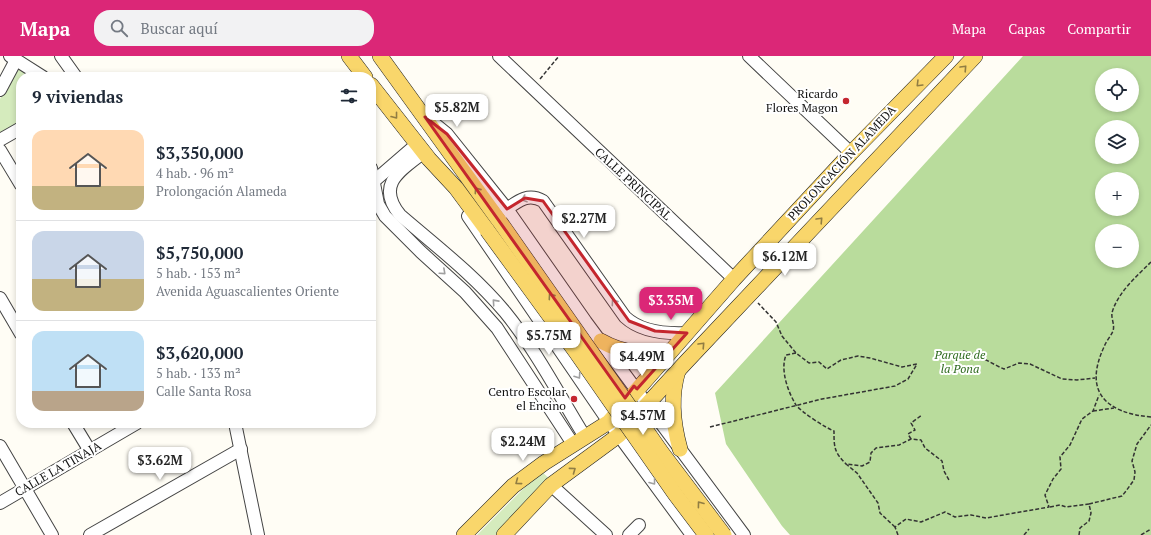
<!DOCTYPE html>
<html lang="es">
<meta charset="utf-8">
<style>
:root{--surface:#fff;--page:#f2f2f3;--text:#1f2937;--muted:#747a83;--line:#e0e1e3;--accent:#db2777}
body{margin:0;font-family:"PT Serif",serif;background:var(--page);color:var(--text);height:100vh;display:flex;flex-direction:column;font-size:15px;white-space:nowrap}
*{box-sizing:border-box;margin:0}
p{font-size:13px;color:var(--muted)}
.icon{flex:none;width:22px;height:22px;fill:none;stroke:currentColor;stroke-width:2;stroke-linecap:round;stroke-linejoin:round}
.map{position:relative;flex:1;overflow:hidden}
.drawer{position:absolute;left:16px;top:16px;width:360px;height:356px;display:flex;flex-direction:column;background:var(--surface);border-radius:16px;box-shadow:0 2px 6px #0003}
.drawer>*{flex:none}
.tools{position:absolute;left:1095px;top:12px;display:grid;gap:8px}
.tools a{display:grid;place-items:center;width:44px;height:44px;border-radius:50%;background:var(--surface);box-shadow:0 2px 6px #0003;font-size:20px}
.price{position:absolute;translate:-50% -34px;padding:0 9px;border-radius:8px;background:#fff;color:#222;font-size:13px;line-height:26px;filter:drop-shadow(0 1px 2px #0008)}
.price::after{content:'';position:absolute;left:50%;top:24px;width:12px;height:9px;margin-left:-6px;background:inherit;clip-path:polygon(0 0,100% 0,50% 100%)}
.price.current{background:var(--accent);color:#fff}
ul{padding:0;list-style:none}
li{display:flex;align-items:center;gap:12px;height:100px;padding:0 16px}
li+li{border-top:1px solid var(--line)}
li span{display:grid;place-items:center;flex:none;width:112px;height:80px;border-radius:12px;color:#555}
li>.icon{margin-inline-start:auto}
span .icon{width:48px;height:48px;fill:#fffc;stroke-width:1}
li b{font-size:17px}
h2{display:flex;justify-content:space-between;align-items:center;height:48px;padding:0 16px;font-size:17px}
header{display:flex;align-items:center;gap:24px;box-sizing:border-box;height:56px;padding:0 20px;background:var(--accent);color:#fff}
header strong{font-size:19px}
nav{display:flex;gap:22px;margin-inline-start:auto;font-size:14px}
.search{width:280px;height:36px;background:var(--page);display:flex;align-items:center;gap:10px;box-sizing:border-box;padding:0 14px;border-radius:16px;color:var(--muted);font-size:15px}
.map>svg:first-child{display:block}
</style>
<header>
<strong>Mapa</strong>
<div class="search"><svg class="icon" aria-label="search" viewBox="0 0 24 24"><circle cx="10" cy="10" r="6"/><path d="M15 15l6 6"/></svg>Buscar aquí</div>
<nav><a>Mapa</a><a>Capas</a><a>Compartir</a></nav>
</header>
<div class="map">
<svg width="1151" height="479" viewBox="0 0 1151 479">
<rect width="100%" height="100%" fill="#fffdf5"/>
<g fill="#d5ebbd">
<path d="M 17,11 L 33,21 L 21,21 L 21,67 L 0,80 L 0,43 Z"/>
<path d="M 541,415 L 552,425 L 499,479 L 477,479 Z"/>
</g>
<path fill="#b9dc9c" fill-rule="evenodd" d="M 1023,0 L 1151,0 L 1151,479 L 790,479 L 782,470 L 726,388 L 715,337 ZM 1102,19 L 1132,19 L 1132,49 L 1102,49 ZM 1102,71 L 1132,71 L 1132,101 L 1102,101 ZM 1102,123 L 1132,123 L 1132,153 L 1102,153 ZM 1102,175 L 1132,175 L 1132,205 L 1102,205 Z"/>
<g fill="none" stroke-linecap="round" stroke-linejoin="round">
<defs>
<g id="minor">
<path d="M 10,0 L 43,21"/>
<path d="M 61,0 L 76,21"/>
<path d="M 499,0 L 734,223"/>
<path d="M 749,0 L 851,97"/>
<path d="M 0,34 L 16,4"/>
<path d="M 431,65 L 447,78 L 507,153 L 586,266 L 744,479"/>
<path d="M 0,84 L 21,72"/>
<path d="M 0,94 L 21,129"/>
<path d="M 424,96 C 401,114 375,128 400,159 C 436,190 474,219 505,256 C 536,294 559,339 585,381"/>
<path d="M 371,112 L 378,148 L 385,160 L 421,196 L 465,236 L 497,272 L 573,388"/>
<path d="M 373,126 L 417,88"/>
<path d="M 507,153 C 519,144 529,137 543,145 L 625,261 C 641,276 666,278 687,277"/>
<path d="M 468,160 L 609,366 L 692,479"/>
<path d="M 0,242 L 21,278"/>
<path d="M 73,367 L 90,395"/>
<path d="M 235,367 L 258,479"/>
<path d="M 0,390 L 52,479"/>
<path d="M 551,429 L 606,479"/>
<path d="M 0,447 L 137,367"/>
<path d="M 90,479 L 241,393"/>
<path d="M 629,479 L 639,469"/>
</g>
<g id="major">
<path d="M 349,0 L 365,21"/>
<path d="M 380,0 L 500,166"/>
<path d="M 371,29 L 429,103 L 456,132 L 487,174"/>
<path d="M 601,285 C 626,299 642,297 670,295"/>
<path d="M 678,315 C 670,341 673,368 680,393"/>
<path d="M 464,479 L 513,430 L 544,407 L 609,366 L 734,223 L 851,97 L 946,0"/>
<path d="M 504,479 L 551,429 L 619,379 L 686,306 L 975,0"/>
</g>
</defs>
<use href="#minor" stroke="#444" stroke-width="14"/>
<use href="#major" stroke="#222" stroke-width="16"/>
<g stroke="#333" stroke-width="1.5" stroke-dasharray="4 2" stroke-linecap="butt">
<path d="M 540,23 L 559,0"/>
<path d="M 1151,206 C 1138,219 1117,237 1112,257 C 1111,262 1115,269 1113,275 C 1111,280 1106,285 1104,291 C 1083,336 1106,357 1151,361"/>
<path d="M 963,295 C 978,298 990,307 1004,313 L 1019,307 L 1030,308 L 1062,323 L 1077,324 L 1095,322"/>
<path d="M 796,297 L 786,299 C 780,314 788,336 796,349 C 801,356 826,372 834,375 C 834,391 834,396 846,408"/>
<path d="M 1093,355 L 1114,352"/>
<path d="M 710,371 L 822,343 L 895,330 L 908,323 L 917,308 L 902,311 L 870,302 L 858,300 L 841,304 L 827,313 L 819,306 L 809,307 L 796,297 L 782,280 L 776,266 L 758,247"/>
<path d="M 911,383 L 908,378 L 915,374 L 911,367 L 922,359"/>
<path d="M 1050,451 L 1060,449 L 1066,451 L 1089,448"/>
<path d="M 895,471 L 880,457 L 878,447 L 857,417 L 846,408 L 862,410 L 870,406 L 871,397 L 876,392 L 899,389 L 911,383 L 921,384 L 925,392 L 942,405 L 944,415 L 949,424"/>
<path d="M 898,479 L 895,471 L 906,463 L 921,466 L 945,456 L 955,461 L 971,459 L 986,462 L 1049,451 L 1045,439 L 1053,423 L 1061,413 L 1060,401 L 1070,389 L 1082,363 L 1093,355 L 1099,339"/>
<path d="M 1024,479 L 1029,473"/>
<path d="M 1079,479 L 1080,472 L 1089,465 L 1091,457 L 1089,448 L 1122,440 L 1126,435 L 1134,424 L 1135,416 L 1132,405 L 1137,388 L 1151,369"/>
<path d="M 1141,479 L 1151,473"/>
</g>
<use href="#minor" stroke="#fff" stroke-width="12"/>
<use href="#major" stroke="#f9d66b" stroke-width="15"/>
<defs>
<g id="major-bridge">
<path d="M 500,166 L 662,397 L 724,479"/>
<path d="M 487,174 L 576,296 L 675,438 L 706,479"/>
</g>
</defs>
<use href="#major-bridge" stroke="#222" stroke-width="16" stroke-linecap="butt"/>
<use href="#major-bridge" stroke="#f9d66b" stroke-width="15"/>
</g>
<defs><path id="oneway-chevron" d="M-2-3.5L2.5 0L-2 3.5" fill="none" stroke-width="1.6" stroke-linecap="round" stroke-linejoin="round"/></defs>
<g stroke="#917d42">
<use href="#oneway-chevron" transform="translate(964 12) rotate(-47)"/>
<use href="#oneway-chevron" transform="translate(919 28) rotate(135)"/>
<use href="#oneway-chevron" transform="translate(395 60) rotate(52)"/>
<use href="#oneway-chevron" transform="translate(477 134) rotate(-125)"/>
<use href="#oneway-chevron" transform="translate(820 164) rotate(-47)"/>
<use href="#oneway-chevron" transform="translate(551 240) rotate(-125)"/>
<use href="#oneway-chevron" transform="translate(702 289) rotate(-47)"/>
<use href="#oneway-chevron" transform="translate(573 414) rotate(-36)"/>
<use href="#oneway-chevron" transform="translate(518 426) rotate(143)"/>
<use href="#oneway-chevron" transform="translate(700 448) rotate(-127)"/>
</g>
<g stroke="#a0a0a0">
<use href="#oneway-chevron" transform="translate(524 143) rotate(161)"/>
<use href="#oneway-chevron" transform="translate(443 216) rotate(42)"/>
<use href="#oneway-chevron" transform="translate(495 246) rotate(-132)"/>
<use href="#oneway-chevron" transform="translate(614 246) rotate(-125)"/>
<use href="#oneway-chevron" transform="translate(578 320) rotate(56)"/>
<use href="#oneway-chevron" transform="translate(653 426) rotate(53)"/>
</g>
<path fill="#c4262e" fill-opacity="0.2" stroke="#c4262e" stroke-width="3" stroke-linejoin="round" d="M 425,61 L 447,78 L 507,153 L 525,142 L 543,145 L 629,265 L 655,275 L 687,277 L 637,333 L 634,330 L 625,342 Z"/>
<g fill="#c4262e" stroke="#fff" stroke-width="1.5">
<circle cx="846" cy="45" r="4"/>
<circle cx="574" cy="343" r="4"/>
</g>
<g text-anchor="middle" stroke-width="4" stroke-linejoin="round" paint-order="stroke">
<g font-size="12" fill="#111" stroke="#fff" text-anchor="end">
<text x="838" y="42">Ricardo<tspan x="838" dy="14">Flores Magon</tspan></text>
<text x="566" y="340">Centro Escolar<tspan x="566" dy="14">el Encino</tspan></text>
</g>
<g font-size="12" fill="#111" stroke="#fff">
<text transform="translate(842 107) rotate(-47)" y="4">PROLONGACIÓN ALAMEDA</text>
<text transform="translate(633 128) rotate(43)" y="4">CALLE PRINCIPAL</text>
<text transform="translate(58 413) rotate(-30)" y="4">CALLE LA TINAJA</text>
</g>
<g font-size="12" font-style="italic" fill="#2f6b1f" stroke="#fff">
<text x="960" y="303">Parque de<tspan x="960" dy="14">la Pona</tspan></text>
</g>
</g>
</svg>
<div class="tools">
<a><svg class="icon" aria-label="locate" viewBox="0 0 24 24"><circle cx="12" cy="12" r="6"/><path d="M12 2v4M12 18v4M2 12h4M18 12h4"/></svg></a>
<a><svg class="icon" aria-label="layers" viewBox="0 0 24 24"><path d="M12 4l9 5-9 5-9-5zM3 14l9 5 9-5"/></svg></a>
<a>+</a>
<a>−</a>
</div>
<b class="price" style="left:457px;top:72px">$5.82M</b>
<b class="price" style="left:584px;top:183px">$2.27M</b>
<b class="price" style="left:785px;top:221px">$6.12M</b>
<b class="price current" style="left:671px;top:265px">$3.35M</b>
<b class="price" style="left:549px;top:300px">$5.75M</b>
<b class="price" style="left:642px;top:321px">$4.49M</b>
<b class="price" style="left:643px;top:380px">$4.57M</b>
<b class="price" style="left:523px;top:406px">$2.24M</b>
<b class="price" style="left:160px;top:425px">$3.62M</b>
<section class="drawer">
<h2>9 viviendas<svg class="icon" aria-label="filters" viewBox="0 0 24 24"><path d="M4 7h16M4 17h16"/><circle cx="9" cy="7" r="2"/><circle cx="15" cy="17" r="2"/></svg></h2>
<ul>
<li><span style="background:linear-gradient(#ffd9b3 70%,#c2b280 0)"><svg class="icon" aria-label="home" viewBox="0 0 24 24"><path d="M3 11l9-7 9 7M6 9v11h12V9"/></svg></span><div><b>$3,350,000</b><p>4 hab. · 96 m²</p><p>Prolongación Alameda</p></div></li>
<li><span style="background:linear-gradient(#c9d6e8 60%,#c2b280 0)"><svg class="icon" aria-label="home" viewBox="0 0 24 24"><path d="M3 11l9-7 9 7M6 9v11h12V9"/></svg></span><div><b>$5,750,000</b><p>5 hab. · 153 m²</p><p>Avenida Aguascalientes Oriente</p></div></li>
<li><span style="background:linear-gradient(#bfe0f5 75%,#b9a48a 0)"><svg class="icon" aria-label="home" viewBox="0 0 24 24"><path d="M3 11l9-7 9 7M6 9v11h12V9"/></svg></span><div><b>$3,620,000</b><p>5 hab. · 133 m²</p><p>Calle Santa Rosa</p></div></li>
</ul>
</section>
</div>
